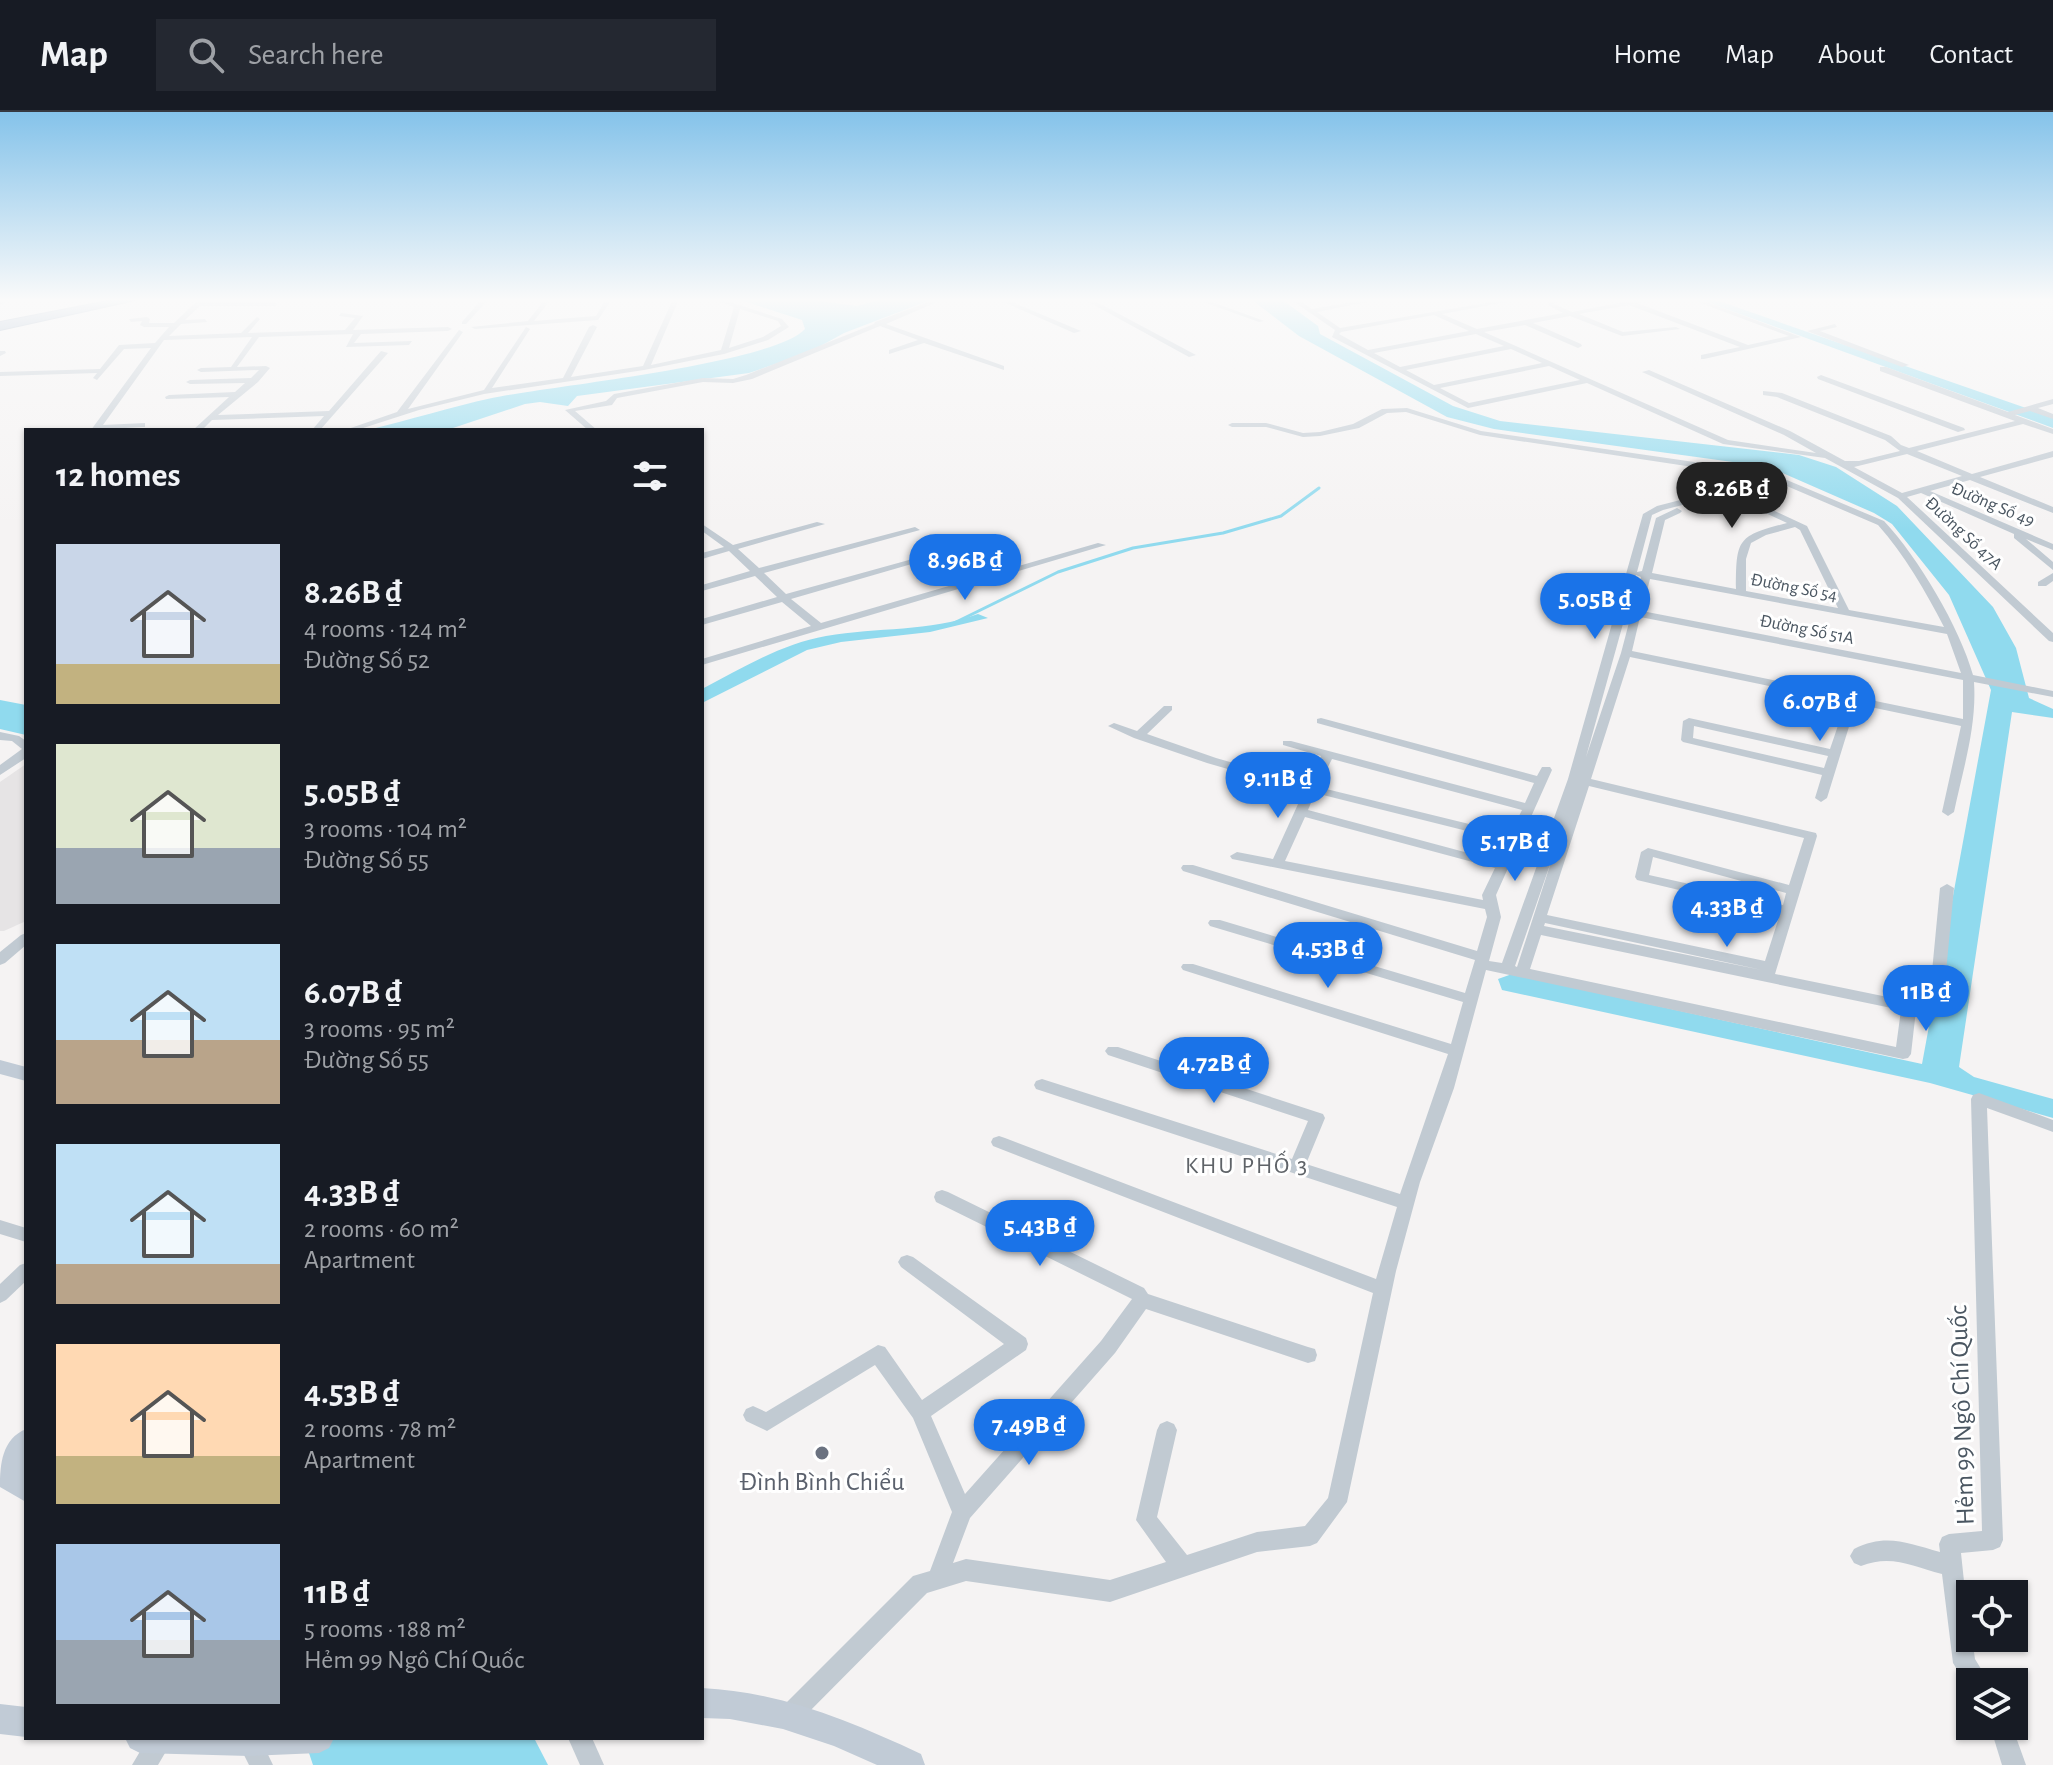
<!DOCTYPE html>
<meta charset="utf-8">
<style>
:root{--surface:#171b24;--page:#242831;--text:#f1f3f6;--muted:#9ea1a6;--line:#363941;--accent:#1a73e8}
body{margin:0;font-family:"Alegreya Sans",sans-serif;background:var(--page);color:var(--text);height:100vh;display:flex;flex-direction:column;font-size:30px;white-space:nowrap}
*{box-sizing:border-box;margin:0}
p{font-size:26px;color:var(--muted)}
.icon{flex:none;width:44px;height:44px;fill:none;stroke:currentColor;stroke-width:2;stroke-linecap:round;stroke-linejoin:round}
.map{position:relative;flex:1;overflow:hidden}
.sheet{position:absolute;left:24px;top:316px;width:680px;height:1312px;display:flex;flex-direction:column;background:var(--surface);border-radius:0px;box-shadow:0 2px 6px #0004}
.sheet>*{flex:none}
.buttons{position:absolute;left:1956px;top:1468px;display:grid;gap:16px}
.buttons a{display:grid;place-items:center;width:72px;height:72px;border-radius:0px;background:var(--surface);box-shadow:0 2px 6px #0004;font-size:40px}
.price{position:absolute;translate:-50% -68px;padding:0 18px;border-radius:28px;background:var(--accent);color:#fff;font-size:26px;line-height:52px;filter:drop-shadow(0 2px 4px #0008)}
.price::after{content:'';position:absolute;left:50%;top:48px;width:24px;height:18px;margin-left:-12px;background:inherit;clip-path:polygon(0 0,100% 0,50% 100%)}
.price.active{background:#222;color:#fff}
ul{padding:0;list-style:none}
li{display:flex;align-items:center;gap:24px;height:200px;padding:0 32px}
li span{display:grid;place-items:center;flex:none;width:224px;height:160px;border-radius:0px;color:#555}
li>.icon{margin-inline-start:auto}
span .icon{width:96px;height:96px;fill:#fffc;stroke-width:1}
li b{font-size:34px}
h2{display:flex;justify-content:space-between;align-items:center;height:96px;padding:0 32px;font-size:34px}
header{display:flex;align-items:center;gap:48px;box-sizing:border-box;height:112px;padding:0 40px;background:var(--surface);border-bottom:2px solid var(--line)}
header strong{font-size:38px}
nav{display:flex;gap:44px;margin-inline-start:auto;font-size:28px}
.search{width:560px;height:72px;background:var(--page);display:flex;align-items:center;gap:20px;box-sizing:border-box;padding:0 28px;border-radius:0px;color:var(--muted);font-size:30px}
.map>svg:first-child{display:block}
</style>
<header>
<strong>Map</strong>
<div class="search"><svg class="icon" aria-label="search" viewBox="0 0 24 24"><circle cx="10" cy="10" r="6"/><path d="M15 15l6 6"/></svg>Search here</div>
<nav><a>Home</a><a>Map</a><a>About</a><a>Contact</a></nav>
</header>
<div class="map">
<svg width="2053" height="1653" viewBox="0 0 2053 1653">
<rect width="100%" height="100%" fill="#f5f3f3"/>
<path fill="#e6e4e5" d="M 26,652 L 26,809 L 4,819 L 0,819 L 0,670 Z"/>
<g fill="#90daee">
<path d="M 737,187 L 806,187 L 857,194 L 882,187 L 933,187 L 844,221 L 808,241 L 749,261 L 577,284 L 568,294 L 540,290 L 525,292 L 447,318 L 368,318 C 410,308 450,295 492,286 C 550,274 773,252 805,217 L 802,208 Z"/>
<path d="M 1251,187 L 1281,187 L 1318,214 L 1320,222 L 1453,294 L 1500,309 L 1799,343 L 1836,355 L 1897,394 L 1993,495 L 2016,536 L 2029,586 L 2053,597 L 2053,606 L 2012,600 L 1959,955 L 1974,965 L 2053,987 L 2053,1006 L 1930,971 L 1502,878 L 1498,867 L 1512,862 L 1922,952 L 1991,578 L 1949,483 L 1892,412 L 1874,401 L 1769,355 L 1494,317 L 1447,305 L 1299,224 Z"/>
<path d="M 1699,187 L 1713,187 L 2026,296 L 2053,306 L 2053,316 Z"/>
<path d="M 978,502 L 988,506 L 930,520 L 841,530 L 807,538 L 702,591 L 702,577 C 742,556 781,532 826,524 C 878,515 929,520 978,502 Z"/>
<path d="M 0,588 L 26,593 L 26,623 L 0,617 Z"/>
<path d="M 304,1626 L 534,1626 L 548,1653 L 313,1653 Z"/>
</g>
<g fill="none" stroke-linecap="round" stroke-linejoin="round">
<path stroke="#90daee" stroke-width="3" d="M 954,511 L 1058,460 L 1133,436 L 1223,421 L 1281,404 L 1319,376"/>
<defs>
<path id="highway" d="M 118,187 L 140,187 L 0,218 L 0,210 Z"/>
</defs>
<use href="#highway" stroke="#7690ad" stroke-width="2"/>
<g fill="#c1cad2" fill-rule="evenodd">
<path d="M 5,187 L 14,187 L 0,193 L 0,189 Z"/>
<path d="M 199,187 L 206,187 L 204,190 L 275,190 L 278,192 L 275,194 L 200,194 L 185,208 L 205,207 L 207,210 L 181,212 L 169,224 L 241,221 L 257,205 L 260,207 L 248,221 L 345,218 L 355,206 L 339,204 L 341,201 L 363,204 L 353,218 L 448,215 L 452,217 L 448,219 L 361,222 L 354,231 L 412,229 L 409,233 L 346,235 L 353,222 L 259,225 L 237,255 L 266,254 L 270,256 L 258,270 L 218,303 L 329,299 L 381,239 L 388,241 L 320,318 L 312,318 L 324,304 L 212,308 L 202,318 L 193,318 L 229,285 L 166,287 L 165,285 L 169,283 L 235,280 L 245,271 L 190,272 L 186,270 L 190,268 L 251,266 L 259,258 L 201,260 L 197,258 L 201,256 L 231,255 L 252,225 L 164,228 L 103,313 L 145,311 L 145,315 L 142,315 L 91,318 L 151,236 L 124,237 L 97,268 L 93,266 L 97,261 L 0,264 L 0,260 L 100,257 L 119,233 L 155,231 L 169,215 L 144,215 L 140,213 L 142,209 L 131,210 L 129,207 L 147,205 L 150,207 L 149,211 L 174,211 Z"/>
<path d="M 482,187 L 489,187 L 466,212 L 462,212 L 462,210 Z"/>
<path d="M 545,187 L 551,187 L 534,209 L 596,204 L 606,187 L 612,187 L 598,208 L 475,217 L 471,215 L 528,209 Z"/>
<path d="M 673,187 L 679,187 L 651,253 L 721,238 L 734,195 L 712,187 L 721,187 L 782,207 L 789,215 L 768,228 L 724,242 L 644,258 L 484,282 L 419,298 L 357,318 L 345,318 L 397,300 L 459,218 L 463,220 L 408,297 L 484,278 L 526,215 L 530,217 L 492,276 L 563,266 L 589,215 L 593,213 L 597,215 L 571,265 L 643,254 ZM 740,197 L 778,209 L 781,214 L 763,225 L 729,236 Z"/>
<path d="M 936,187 L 944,187 L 886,212 L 1004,254 L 1004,258 L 924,231 L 889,242 L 889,238 L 918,228 L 880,214 L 752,267 L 733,271 L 703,270 L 617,286 L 612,293 L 575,299 L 597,318 L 588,318 L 565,298 L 606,289 L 614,282 L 703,266 L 733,267 L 746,263 L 874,212 L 875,210 Z"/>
<path d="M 997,187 L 1005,187 L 1081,219 L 1074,221 Z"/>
<path d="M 1083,187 L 1091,187 L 1196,243 L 1189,245 Z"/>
<path d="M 1195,187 L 1204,187 L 1264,209 L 1259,210 Z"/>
<path d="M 1290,187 L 1297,187 L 1312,197 L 1369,187 L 1382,187 L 1317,200 L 1340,216 L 1509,187 L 1506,190 L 1442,202 L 1477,217 L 1563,201 L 1548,193 L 1550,187 L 1556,187 L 1554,192 L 1572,200 L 1639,187 L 1652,187 L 1637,191 L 1748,233 L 1789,224 L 1690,187 L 1699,187 L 1801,225 L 1704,247 L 1701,247 L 1701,243 L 1740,235 L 1629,193 L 1579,202 L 1623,220 L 1676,215 L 1680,217 L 1622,224 L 1570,204 L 1533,211 L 1581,232 L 1582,234 L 1578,236 L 1525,213 L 1484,220 L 1728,328 L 1816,341 L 1784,323 L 1642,260 L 1649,258 L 1790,319 L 1845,349 L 1859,349 L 1900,339 L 1885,328 L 1777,285 L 1763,283 L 1763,279 L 1782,281 L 1891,324 L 1901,333 L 1909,336 L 2015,309 L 1880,259 L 1880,255 L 1886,255 L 2008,300 L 2053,287 L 2053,292 L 2038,296 L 2053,302 L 2053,307 L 2030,299 L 2015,303 L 2053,317 L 2053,322 L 2023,312 L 1917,339 L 1972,362 L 2053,339 L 2053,345 L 1980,365 L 2053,395 L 2053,401 L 1970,368 L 1930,379 L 2053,432 L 2053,438 L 2026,427 L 2053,450 L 2053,458 L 2014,426 L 2014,422 L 1921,381 L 1907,385 L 2053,521 L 2053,530 L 2049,529 L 1898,386 L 1825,346 L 1723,332 L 1587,271 L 1468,296 L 1332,225 L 1335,218 ZM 1434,203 L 1469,219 L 1368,238 L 1339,222 L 1341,220 ZM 1476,222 L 1504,234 L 1400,255 L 1374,241 ZM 1511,237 L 1542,251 L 1434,273 L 1406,258 ZM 1549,254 L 1580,268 L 1469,291 L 1440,276 ZM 1907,342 L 1962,364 L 1902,381 L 1854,355 Z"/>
<path d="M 1999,187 L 2008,187 L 2002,190 Z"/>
<path d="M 1835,212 L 1837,215 L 1820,219 L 1909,253 L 1902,255 L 1807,219 Z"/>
<path d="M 0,239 L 5,239 L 6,241 L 0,244 Z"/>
<path d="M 1821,263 L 1964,316 L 1965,318 L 1958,320 L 1818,267 L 1817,265 Z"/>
<path d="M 1407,296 L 1481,319 L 1770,361 L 1884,409 C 1918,445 1960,516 1973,563 L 2053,579 L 2053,585 L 1974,570 C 1977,615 1963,657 1954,700 L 1948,704 L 1942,700 L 1961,614 L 1856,592 L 1827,686 L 1821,690 L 1815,686 L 1822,663 L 1683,630 L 1681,628 L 1683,609 L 1689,606 L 1830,637 L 1846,590 L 1630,545 L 1591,667 L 1816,721 L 1817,724 L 1775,862 L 1907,889 L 1918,883 L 1931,870 L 1940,776 L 1947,772 L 1954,776 L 1945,871 L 1928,891 L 1916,898 L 1911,942 L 1908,946 L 1903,947 L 1486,858 L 1454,976 L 1420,1070 L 1396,1159 L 1347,1390 L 1317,1431 L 1310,1434 L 1257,1440 L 1110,1490 L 966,1469 L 927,1481 L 797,1612 L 789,1615 L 781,1612 L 778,1604 L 781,1596 L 913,1464 L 930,1459 L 952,1400 L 913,1306 L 875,1253 L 767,1319 L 746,1309 L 743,1303 L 746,1297 L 753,1294 L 766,1300 L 878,1233 L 885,1235 L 922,1288 L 1004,1232 L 901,1155 L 898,1150 L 901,1145 L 907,1143 L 913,1145 L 1026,1226 L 1028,1232 L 1026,1238 L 931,1304 L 965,1382 L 1101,1229 L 1132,1187 L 936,1090 L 934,1085 L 936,1080 L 942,1078 L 948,1080 L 1144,1176 L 1148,1182 L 1308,1235 L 1315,1237 L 1317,1243 L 1315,1249 L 1308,1251 L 1146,1197 L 1115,1241 L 970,1406 L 953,1451 L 966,1447 L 1110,1468 L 1166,1450 L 1136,1408 L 1157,1318 L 1160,1312 L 1167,1309 L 1174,1312 L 1177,1318 L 1157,1405 L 1187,1443 L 1257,1420 L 1305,1414 L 1328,1386 L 1373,1181 L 993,1034 L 991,1030 L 993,1026 L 999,1024 L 1005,1026 L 1376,1167 L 1397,1095 L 1036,977 L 1034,973 L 1036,969 L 1042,967 L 1292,1047 L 1308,1009 L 1108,943 L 1105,939 L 1108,935 L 1118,935 L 1323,1002 L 1325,1006 L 1306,1052 L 1400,1082 L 1448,942 L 1183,858 L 1181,855 L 1183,852 L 1193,852 L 1451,932 L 1463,890 L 1210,814 L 1208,811 L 1210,808 L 1220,808 L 1465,881 L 1475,848 L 1183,759 L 1181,756 L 1183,753 L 1193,753 L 1477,839 L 1487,805 L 1485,797 L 1232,747 L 1230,744 L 1237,740 L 1273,747 L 1304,679 L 1207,651 L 1134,626 L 1108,614 L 1114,611 L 1137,619 L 1164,594 L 1172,594 L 1172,598 L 1147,622 L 1216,646 L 1307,672 L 1321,644 L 1283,633 L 1283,629 L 1291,629 L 1525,691 L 1534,671 L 1317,611 L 1317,607 L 1321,606 L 1537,664 L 1542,655 L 1550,655 L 1552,658 L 1496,783 L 1501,805 L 1489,849 L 1502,851 L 1568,667 L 1643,402 L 1657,394 L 1766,366 L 1480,323 L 1406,300 L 1387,301 L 1359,316 L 1320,324 L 1303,325 L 1266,315 L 1232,315 L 1228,313 L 1232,311 L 1266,311 L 1303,321 L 1320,320 L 1353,312 L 1382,297 ZM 1775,369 L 1878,413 C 1904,442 1926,480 1944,515 L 1849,498 L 1807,414 L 1734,380 ZM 1725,382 L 1787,411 C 1738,424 1736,426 1736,477 L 1652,461 L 1665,408 L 1680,401 L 1682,399 L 1677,396 L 1656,406 L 1642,459 L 1637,460 L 1652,403 L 1663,398 ZM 1795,415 L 1800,418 L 1838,496 L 1746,479 L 1746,447 L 1751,431 L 1766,423 ZM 1636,463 L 1641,465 L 1632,497 L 1626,498 ZM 1650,467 L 1947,522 L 1961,561 L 1642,499 ZM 1626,501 L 1631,503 L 1621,541 L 1586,645 ZM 1640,505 L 1963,568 L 1963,607 L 1632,539 ZM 1694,614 L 1828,644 L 1824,656 L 1693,626 ZM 1332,647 L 1522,698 L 1510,722 L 1318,675 ZM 1589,674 L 1804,726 L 1789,773 L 1648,736 L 1641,740 L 1635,765 L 1637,768 L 1780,802 L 1765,849 L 1547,803 ZM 1315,681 L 1507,729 L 1498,749 L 1308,698 ZM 1305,705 L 1495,756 L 1482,783 L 1483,788 L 1285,749 ZM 1554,741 L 1517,855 L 1515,854 ZM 1653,745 L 1786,781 L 1783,793 L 1649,763 ZM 1545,811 L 1762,858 L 1544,814 ZM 1541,823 L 1901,898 L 1896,935 L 1530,857 Z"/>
<path d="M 817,410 L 825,412 L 738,437 L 759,456 L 915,415 L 920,418 L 764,461 L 786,482 L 945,438 L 953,440 L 791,487 L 821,511 L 1098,431 L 1106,433 L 702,553 L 702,547 L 811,514 L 782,490 L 702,513 L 702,507 L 777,485 L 755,464 L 702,479 L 702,473 L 750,459 L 729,439 L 702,447 L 702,441 L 724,435 L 702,419 L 702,412 L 733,433 Z"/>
<path d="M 2053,461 L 2053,469 L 2046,474 L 2038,474 L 2038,470 Z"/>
<path d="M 0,620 L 19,624 L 26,629 L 26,646 L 0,663 L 0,653 L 22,637 L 12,629 L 0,628 Z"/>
<path d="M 26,821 L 26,833 L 5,851 L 0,853 L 0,840 L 21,823 Z"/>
<path d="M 1979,981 L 2053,1008 L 2053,1020 L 1987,996 L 2003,1428 L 2000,1435 L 1993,1438 L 1961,1441 L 1970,1526 L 1972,1526 L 1975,1547 L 1989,1570 L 1970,1570 L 1970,1578 L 1953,1551 L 1942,1462 C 1912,1454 1891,1442 1861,1454 L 1854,1451 L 1850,1444 L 1854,1437 C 1886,1421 1907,1431 1940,1440 L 1939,1432 L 1942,1425 L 1949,1422 L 1982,1419 L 1971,987 L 1973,983 Z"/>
<path d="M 0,1108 L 26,1116 L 26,1130 L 0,1122 Z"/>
<path d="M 26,1151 L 26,1169 L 6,1188 L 0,1191 L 0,1172 L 20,1153 Z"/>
<path d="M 1990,1614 L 2012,1614 L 2026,1653 L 2002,1653 Z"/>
<path d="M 148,1626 L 170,1626 L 172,1629 L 158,1653 L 132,1653 Z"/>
<path d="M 239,1626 L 260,1626 L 273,1653 L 249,1653 L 237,1629 Z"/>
<path d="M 568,1626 L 592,1626 L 604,1653 L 580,1653 Z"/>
</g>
<g fill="#c1cbd6" fill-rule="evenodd">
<path d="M 0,948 L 26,955 L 26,969 L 0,962 Z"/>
<path d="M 26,1317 L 24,1362 L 26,1364 L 26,1390 L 0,1375 C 0,1352 2,1327 26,1317 Z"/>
<path d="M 702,1576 C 781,1580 850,1609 921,1642 L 925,1653 L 877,1653 L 834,1634 L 783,1617 L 730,1607 L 702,1606 Z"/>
<path d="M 0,1592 L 26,1595 L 26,1625 L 0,1622 Z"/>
<path d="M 125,1626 L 334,1626 L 329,1636 L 319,1641 L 249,1644 L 140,1641 L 130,1636 Z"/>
</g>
<use href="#highway" fill="#8ba5c1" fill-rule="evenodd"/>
</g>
<linearGradient id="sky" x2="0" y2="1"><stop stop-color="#85c3ea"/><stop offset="0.45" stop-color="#fafafa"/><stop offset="1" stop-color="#fafafa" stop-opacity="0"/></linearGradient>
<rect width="2053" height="418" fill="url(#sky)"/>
<circle fill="#6b7280" stroke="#fff" stroke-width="3" cx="822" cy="1341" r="8"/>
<g text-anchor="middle" stroke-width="6" stroke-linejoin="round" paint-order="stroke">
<g font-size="18" fill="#4a5661" stroke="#fff">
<text transform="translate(1993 392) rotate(23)" y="6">Đường Số 49</text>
<text transform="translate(1964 421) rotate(43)" y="6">Đường Số 47A</text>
<text transform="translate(1794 475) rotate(11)" y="6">Đường Số 54</text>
<text transform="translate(1807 517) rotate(11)" y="6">Đường Số 51A</text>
</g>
<g font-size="24" letter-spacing="2" fill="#5f6368" stroke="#fff">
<text x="1247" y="1061">KHU PHỐ 3</text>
</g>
<g font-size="26" fill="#4a5661" stroke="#fff">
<text transform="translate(1961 1303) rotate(-92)" y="9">Hẻm 99 Ngô Chí Quốc</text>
</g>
<g font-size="26" fill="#5b616d" stroke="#fff">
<text x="822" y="1378">Đình Bình Chiểu</text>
</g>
</g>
</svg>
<div class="buttons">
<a><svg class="icon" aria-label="locate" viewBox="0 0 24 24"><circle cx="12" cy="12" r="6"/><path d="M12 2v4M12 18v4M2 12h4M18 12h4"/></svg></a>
<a><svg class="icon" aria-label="layers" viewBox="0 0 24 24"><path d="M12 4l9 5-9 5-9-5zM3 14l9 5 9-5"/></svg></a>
</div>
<b class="price active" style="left:1732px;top:418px">8.26B ₫</b>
<b class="price" style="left:965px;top:490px">8.96B ₫</b>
<b class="price" style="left:1595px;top:529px">5.05B ₫</b>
<b class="price" style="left:1820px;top:631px">6.07B ₫</b>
<b class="price" style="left:1278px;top:708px">9.11B ₫</b>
<b class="price" style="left:1515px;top:771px">5.17B ₫</b>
<b class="price" style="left:1727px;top:837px">4.33B ₫</b>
<b class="price" style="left:1328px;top:878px">4.53B ₫</b>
<b class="price" style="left:1926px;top:921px">11B ₫</b>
<b class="price" style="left:1214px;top:993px">4.72B ₫</b>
<b class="price" style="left:1040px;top:1156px">5.43B ₫</b>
<b class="price" style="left:1029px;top:1355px">7.49B ₫</b>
<section class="sheet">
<h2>12 homes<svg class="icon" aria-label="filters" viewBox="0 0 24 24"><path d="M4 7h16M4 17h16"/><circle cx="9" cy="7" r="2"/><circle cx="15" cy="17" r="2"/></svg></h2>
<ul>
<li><span style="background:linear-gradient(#c9d6e8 75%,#c2b280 0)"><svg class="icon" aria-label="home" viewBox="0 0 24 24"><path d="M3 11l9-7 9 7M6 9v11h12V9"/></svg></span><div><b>8.26B ₫</b><p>4 rooms · 124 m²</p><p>Đường Số 52</p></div></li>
<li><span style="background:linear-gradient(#dfe7d0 65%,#9aa5b1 0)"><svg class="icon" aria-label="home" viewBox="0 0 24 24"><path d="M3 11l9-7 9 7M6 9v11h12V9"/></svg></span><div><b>5.05B ₫</b><p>3 rooms · 104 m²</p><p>Đường Số 55</p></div></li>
<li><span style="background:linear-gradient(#bfe0f5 60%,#b9a48a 0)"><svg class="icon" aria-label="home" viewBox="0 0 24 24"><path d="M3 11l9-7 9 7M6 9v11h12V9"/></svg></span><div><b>6.07B ₫</b><p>3 rooms · 95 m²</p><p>Đường Số 55</p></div></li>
<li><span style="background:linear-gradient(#bfe0f5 75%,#b9a48a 0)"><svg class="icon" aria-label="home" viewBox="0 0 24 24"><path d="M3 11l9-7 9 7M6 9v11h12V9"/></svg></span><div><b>4.33B ₫</b><p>2 rooms · 60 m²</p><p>Apartment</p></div></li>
<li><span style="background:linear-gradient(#ffd9b3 70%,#c2b280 0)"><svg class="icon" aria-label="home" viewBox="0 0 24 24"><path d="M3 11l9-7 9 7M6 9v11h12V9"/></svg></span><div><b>4.53B ₫</b><p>2 rooms · 78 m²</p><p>Apartment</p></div></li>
<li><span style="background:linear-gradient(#a9c7e8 60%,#9aa5b1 0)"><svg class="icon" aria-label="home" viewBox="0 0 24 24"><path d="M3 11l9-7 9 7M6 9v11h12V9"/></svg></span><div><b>11B ₫</b><p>5 rooms · 188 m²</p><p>Hẻm 99 Ngô Chí Quốc</p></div></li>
</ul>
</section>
</div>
